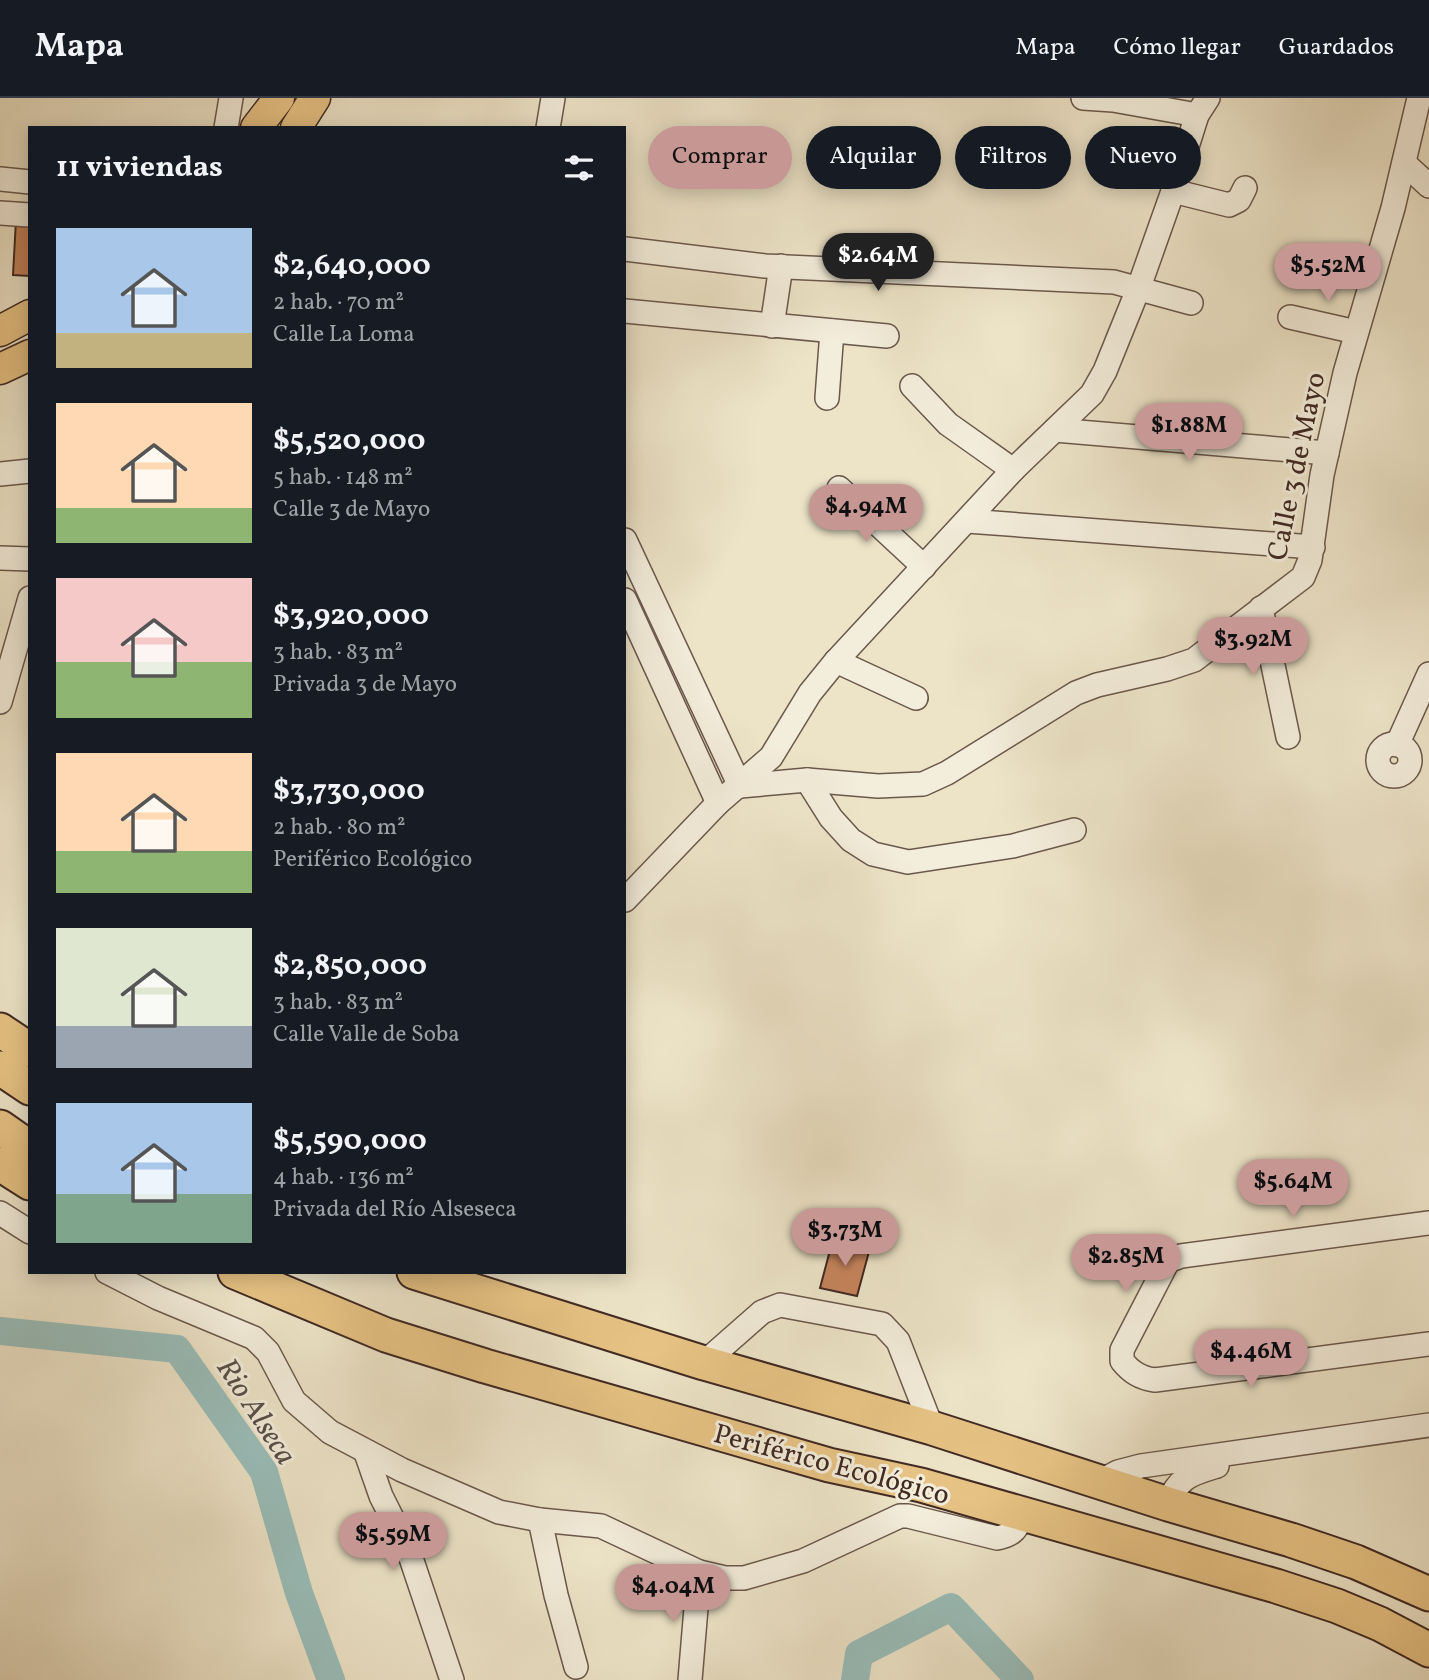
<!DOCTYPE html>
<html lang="es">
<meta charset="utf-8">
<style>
:root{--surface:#171b24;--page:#20242c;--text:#f1f3f6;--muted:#9ea1a6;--line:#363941;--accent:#c59692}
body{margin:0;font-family:Vollkorn,serif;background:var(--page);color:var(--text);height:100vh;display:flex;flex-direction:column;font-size:26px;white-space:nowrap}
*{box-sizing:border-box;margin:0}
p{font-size:23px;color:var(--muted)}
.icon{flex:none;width:38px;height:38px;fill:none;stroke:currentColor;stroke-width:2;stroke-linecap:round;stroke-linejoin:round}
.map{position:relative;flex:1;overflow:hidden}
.sheet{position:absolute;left:28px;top:28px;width:598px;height:1148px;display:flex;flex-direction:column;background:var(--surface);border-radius:0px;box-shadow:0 4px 18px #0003}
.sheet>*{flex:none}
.guide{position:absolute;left:648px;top:28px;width:665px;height:63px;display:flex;gap:14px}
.price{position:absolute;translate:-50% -60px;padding:0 16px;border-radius:24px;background:var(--accent);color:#111;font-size:23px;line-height:46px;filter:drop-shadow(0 2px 4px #0008)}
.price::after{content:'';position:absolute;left:50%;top:42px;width:21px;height:16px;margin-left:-10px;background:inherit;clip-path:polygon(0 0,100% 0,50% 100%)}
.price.active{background:#222;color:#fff}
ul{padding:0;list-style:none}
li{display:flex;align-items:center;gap:21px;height:175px;padding:0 28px}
li span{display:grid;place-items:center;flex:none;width:196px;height:140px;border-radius:0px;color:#555}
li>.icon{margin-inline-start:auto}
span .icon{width:84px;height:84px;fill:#fffc;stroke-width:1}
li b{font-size:30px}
h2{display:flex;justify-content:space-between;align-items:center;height:84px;padding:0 28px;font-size:30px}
.pill{padding:0 24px;border-radius:32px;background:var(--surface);box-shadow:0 4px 18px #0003;font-size:24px;line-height:63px}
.pill.active{background:var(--accent);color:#111}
header{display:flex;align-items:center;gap:42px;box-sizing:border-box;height:98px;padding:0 35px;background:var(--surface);border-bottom:2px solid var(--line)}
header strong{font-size:33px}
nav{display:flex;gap:38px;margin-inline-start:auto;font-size:24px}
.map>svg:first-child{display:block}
</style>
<header>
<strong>Mapa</strong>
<nav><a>Mapa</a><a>Cómo llegar</a><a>Guardados</a></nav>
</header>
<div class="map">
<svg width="1429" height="1582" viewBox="0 0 1429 1582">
<rect width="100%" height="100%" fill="#ede4c8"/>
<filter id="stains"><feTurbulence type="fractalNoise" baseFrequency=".00286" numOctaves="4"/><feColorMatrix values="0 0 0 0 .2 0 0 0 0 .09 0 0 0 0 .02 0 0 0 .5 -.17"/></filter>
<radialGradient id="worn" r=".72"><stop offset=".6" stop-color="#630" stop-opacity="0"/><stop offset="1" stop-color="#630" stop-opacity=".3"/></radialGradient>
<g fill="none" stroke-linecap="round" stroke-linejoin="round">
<g stroke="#9abeba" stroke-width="28">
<path d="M 0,1233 L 177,1251 L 264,1374 L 299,1495 L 331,1582"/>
<path d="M 855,1582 L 859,1556 L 951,1509 L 1020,1582"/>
</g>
</g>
<g fill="#c5845c" stroke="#402a22" stroke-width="2">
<path d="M 16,122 L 30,124 L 30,178 L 13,177 Z"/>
<path d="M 833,1141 L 870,1150 L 857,1198 L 820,1190 Z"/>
</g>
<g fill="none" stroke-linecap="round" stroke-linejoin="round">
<defs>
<g id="minor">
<path d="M 1083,0 L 1113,2 L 1197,17"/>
<path d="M 226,30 L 231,0"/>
<path d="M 548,30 L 553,0"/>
<path d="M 1404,65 L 1429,88"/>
<path d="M 0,81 L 30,84"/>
<path d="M 1173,93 L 1229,107 L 1239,102 L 1245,90"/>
<path d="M 0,115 L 30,117"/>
<path d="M 625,151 L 765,168 L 1114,184 L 1191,205"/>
<path d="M 625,213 L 887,238"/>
<path d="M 1290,219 L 1356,234"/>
<path d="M 772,228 L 781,168"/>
<path d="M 912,288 L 948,326 L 1013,372"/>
<path d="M 827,300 L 832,233"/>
<path d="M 1055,332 L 1327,355"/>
<path d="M 0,376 L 30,373"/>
<path d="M 839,390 L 924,469"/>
<path d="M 967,423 L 1313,449"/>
<path d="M 625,442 L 740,688"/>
<path d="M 0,460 L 30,461"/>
<path d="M 625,502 L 718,705"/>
<path d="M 1261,510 L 1288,639"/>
<path d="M 836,563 L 916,600"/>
<path d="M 0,604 L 30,500"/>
<circle cx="1394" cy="662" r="16"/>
<path d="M 1397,647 L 1429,576"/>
<path d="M 807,682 L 831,720 L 851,742 L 873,756 L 908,764 L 1013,748 L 1074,732"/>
<path d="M 740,688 L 807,682 L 878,688 L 923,686 L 947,675 L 1076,595 L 1097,587 L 1167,571 L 1194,562 L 1303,479 L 1310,462 L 1322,377 L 1345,275 L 1393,110 L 1419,0"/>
<path d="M 625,802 L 718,705 L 771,659 L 810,595 L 836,563 L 1013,372 L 1092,296 L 1105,273 L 1139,189 L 1173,93 L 1197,17 L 1208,0"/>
<path d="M 0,1115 L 30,1134"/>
<path d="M 1429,1125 L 1181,1158 L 1168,1163 L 1122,1252 L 1122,1263 C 1131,1274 1140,1280 1155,1282 L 1429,1246"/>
<path d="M 107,1174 L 158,1200 L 254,1240 L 268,1254 L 294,1303 L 330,1334 L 402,1372 L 499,1414 L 540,1422 L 601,1428 L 699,1474 L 725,1480 L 744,1480 L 803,1463 L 900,1418 L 908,1418 L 997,1440 C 1013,1437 1018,1431 1022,1415"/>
<path d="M 704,1265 L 762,1214 L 780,1207 L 882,1226 L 898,1243 L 932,1330"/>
<path d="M 366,1355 L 381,1398 L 409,1454 L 452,1582"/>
<path d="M 1101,1383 L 1118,1374 L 1141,1368 L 1429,1327"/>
<path d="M 1168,1406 C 1178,1379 1191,1376 1217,1368"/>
<path d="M 540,1422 L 556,1497 L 576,1569"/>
<path d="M 690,1582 L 699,1474"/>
</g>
<g id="major">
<path d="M 256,30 L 279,0"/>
<path d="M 296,30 L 315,0"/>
<path d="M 0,233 L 30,217"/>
<path d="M 0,271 L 30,257"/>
</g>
<g id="highway">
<path d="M 0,932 L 30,952"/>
<path d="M 0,970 L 30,990"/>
<path d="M 0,1029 L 30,1050"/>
<path d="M 0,1066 L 30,1085"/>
<path d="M 235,1174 L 386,1237 L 485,1268 L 829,1367 L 921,1387 L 1276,1488 L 1337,1508 L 1380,1526 L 1429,1552"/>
<path d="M 414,1174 L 704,1265 L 932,1330 L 1168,1406 L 1291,1442 L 1356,1464 L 1429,1496"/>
</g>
</defs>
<use href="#minor" stroke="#6b584c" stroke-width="26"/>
<use href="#major" stroke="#402a22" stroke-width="33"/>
<use href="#highway" stroke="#402a22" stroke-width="37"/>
<use href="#minor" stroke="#f3eddb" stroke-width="23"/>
<use href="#major" stroke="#e6c284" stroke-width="30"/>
<use href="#highway" stroke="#e6c284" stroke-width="33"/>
</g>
<g text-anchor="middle" stroke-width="6" stroke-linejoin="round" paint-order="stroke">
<g font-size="28" fill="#402a22" stroke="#f3eddb">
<text transform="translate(1295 368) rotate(-78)" y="10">Calle 3 de Mayo</text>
<text transform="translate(832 1365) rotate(15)" y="10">Periférico Ecológico</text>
</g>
<g font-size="30" font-style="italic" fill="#564f48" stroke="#f3eddb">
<text transform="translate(257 1313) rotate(57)" y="10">Rio Alseca</text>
</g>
</g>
<rect width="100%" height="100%" filter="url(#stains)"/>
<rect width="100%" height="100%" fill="url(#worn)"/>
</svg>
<b class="price active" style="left:878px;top:195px">$2.64M</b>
<b class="price" style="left:1328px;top:205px">$5.52M</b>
<b class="price" style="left:1189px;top:365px">$1.88M</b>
<b class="price" style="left:866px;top:446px">$4.94M</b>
<b class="price" style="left:1253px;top:579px">$3.92M</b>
<b class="price" style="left:1293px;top:1121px">$5.64M</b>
<b class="price" style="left:845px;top:1170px">$3.73M</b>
<b class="price" style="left:1126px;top:1196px">$2.85M</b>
<b class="price" style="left:1251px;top:1291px">$4.46M</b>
<b class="price" style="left:393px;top:1474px">$5.59M</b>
<b class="price" style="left:673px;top:1526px">$4.04M</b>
<div class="guide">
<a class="pill active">Comprar</a>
<a class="pill">Alquilar</a>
<a class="pill">Filtros</a>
<a class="pill">Nuevo</a>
</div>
<section class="sheet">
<h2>11 viviendas<svg class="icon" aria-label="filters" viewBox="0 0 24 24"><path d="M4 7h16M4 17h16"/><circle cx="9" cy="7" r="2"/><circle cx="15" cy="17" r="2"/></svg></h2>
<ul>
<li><span style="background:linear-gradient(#a9c7e8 75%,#c2b280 0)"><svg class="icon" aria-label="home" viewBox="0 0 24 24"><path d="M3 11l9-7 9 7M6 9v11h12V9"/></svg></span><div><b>$2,640,000</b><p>2 hab. · 70 m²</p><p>Calle La Loma</p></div></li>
<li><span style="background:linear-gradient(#ffd9b3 75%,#8fb573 0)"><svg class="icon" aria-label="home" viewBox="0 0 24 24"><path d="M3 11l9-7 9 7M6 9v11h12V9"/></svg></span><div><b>$5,520,000</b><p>5 hab. · 148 m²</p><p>Calle 3 de Mayo</p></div></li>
<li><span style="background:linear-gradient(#f6c9c9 60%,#8fb573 0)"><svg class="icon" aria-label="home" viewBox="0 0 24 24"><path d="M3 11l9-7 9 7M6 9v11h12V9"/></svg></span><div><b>$3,920,000</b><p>3 hab. · 83 m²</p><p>Privada 3 de Mayo</p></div></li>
<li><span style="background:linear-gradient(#ffd9b3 70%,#8fb573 0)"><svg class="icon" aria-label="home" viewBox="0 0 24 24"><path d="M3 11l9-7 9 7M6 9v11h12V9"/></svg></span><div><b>$3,730,000</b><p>2 hab. · 80 m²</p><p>Periférico Ecológico</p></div></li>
<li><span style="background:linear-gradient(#dfe7d0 70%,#9aa5b1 0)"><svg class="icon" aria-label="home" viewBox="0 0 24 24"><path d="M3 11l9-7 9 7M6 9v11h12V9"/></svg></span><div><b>$2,850,000</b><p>3 hab. · 83 m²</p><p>Calle Valle de Soba</p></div></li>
<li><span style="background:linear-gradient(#a9c7e8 65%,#7fa58c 0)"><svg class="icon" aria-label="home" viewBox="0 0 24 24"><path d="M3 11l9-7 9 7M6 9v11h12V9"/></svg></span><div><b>$5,590,000</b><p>4 hab. · 136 m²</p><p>Privada del Río Alseseca</p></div></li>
</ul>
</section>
</div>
